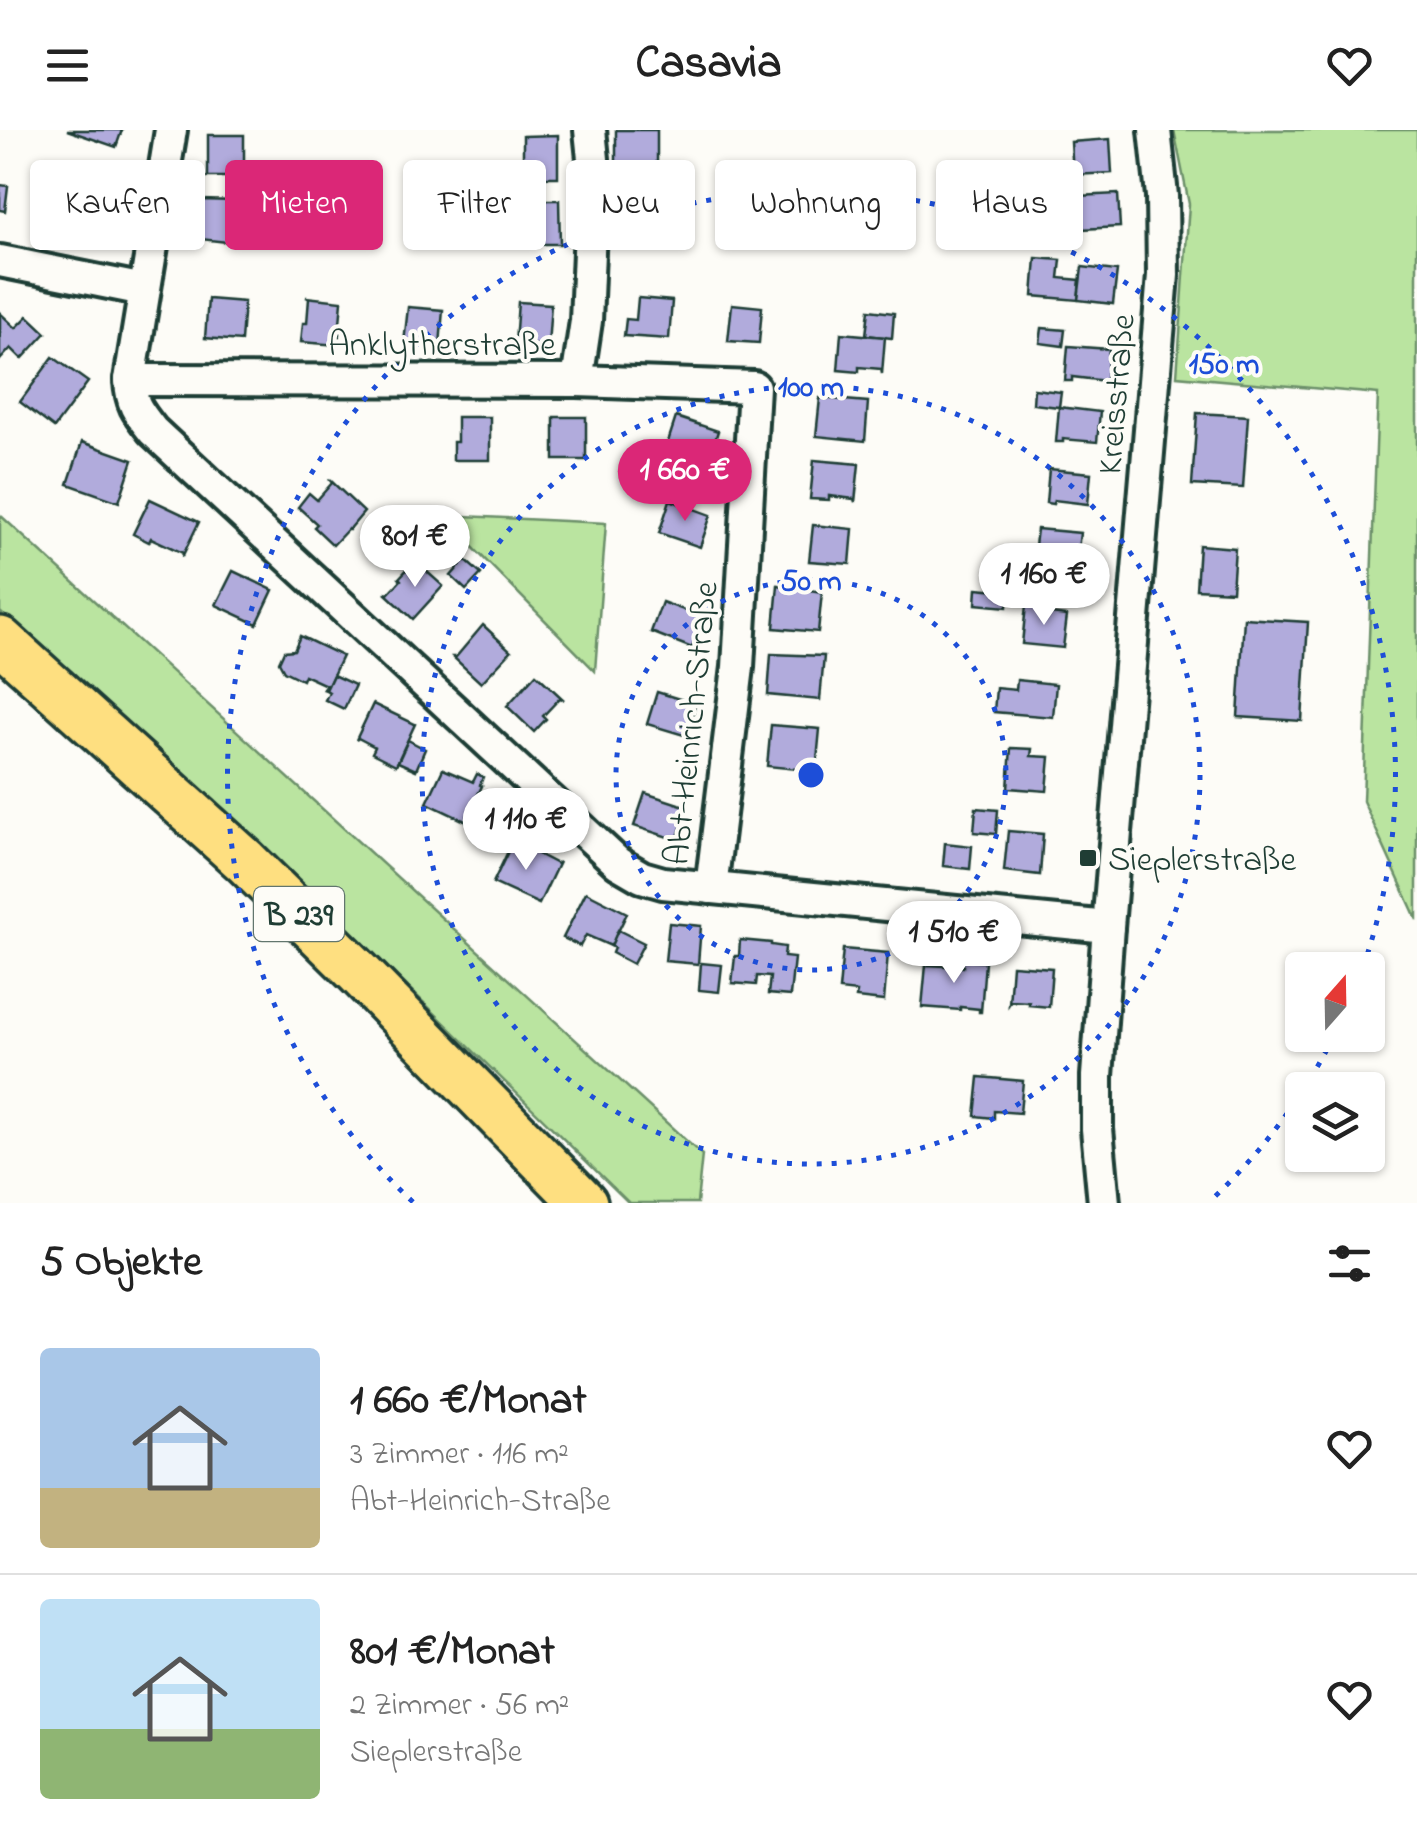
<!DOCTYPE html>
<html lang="de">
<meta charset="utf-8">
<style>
:root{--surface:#fff;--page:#f2f2f2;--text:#222;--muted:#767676;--line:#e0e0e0;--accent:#db2777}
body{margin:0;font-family:"Indie Flower",sans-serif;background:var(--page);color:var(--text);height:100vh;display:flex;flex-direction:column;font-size:38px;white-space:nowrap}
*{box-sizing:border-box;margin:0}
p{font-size:32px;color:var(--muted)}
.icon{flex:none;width:55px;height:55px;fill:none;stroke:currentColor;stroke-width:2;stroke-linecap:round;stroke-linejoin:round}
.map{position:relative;height:1073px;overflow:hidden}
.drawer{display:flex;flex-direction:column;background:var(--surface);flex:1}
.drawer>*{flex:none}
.banner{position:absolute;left:30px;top:30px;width:1358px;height:90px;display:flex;gap:20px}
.needle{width:65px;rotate:20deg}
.buttons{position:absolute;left:1285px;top:822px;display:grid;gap:20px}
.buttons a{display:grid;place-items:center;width:100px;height:100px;border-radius:10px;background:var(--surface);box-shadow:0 2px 8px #0004;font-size:50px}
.price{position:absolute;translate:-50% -85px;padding:0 22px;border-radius:35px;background:#fff;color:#222;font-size:32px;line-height:65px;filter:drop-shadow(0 2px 5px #0008)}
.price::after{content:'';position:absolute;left:50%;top:60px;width:30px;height:22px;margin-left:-15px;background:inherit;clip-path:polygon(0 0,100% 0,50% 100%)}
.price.active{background:var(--accent);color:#fff}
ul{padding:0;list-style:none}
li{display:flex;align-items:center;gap:30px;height:250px;padding:0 40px}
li+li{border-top:2px solid var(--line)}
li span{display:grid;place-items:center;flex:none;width:280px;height:200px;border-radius:10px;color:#555}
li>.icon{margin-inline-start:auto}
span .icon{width:120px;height:120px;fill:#fffc;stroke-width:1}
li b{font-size:42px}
h2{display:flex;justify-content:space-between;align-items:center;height:120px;padding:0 40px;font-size:42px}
.pill{padding:0 35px;border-radius:10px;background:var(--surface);box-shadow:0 2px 8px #0004;font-size:35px;line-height:90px}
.pill.active{background:var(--accent);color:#fff}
header{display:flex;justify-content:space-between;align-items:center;height:130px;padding:0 40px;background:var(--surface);font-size:45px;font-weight:700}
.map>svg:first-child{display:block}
</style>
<header><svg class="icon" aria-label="menu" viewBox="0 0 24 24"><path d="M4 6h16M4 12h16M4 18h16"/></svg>Casavia<svg class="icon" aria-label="heart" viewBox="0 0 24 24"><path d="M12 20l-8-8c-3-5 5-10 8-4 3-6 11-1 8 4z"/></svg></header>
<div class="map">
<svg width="1417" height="1073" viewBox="0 0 1417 1073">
<rect width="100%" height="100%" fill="#fdfcf7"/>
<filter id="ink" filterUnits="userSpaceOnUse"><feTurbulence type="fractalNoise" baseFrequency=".01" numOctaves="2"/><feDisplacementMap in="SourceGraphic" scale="20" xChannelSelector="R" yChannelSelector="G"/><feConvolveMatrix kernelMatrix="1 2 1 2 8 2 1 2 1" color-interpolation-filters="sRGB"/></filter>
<g filter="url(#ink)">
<g fill="#bae4a0" stroke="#6c906a" stroke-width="2.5">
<path d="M 1174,0 L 1417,0 L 1417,790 L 1363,671 L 1378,264 L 1177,246 L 1189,74 Z"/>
<path d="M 0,385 L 702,1025 L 697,1073 L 629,1073 L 373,823 L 0,482 Z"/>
<path d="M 463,386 L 606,393 L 595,541 L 455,399 Z"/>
</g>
<g fill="#b1abdc" stroke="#1f3d34" stroke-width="2.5">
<path d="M 67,0 L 122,0 L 116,17 Z"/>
<rect x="616" y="0" width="41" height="35"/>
<rect x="208" y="5" width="36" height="42"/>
<path d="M 558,5 L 558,47 L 523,47 L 523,6 Z"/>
<path d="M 1110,9 L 1112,43 L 1073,45 L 1071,12 Z"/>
<path d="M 59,30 L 89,34 L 80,61 L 51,52 Z"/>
<path d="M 0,55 L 8,56 L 5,81 L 0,80 Z"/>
<path d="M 63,55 L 114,72 L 98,118 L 48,99 Z"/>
<path d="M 1118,64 L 1120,97 L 1081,99 L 1081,107 L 1048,108 L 1047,81 L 1059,80 L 1059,75 L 1079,74 L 1078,66 Z"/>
<path d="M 201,70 L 236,71 L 236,113 L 200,109 Z"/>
<path d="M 525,70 L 559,70 L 560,114 L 525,114 Z"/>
<path d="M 619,70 L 663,70 L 664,106 L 619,106 Z"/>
<path d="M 1036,128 L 1061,130 L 1059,148 L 1080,150 L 1078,170 L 1033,166 Z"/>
<path d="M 1082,137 L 1117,141 L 1113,174 L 1078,170 Z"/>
<path d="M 306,167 L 342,171 L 338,215 L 301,212 L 303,193 L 307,193 L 309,168 Z"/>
<path d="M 638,168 L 672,171 L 669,209 L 624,206 L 626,189 L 636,190 Z"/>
<path d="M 208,169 L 244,172 L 241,211 L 205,208 Z"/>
<path d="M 518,172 L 551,174 L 548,216 L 515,213 Z"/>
<path d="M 732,174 L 762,177 L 759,213 L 728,211 Z"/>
<path d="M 408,177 L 443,180 L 440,215 L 404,213 Z"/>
<path d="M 869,180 L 894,183 L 892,208 L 866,205 Z"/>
<path d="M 0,183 L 16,198 L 28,186 L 46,203 L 22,229 L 11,218 L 0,230 Z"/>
<path d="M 1042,198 L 1065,200 L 1063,216 L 1040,213 Z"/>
<path d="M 841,203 L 885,207 L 882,244 L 881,239 L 859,237 L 859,242 L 838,240 Z"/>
<path d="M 1068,216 L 1109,219 L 1106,251 L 1072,247 L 1072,251 L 1065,251 Z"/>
<path d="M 53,227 L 88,252 L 54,298 L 20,272 Z"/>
<path d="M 1034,259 L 1061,262 L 1059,277 L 1033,274 Z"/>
<path d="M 820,268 L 868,272 L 865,311 L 816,306 Z"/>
<path d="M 1059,277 L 1100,282 L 1097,312 L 1063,309 L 1063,312 L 1056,312 Z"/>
<path d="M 1197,283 L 1248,286 L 1243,358 L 1192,355 Z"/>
<path d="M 457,287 L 490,287 L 490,330 L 453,330 L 453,312 L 457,312 Z"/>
<rect x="554" y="287" width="32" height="43"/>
<path d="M 676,287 L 718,301 L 707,335 L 665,321 Z"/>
<path d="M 82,312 L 133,330 L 119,372 L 68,354 Z"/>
<path d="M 814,330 L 859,334 L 855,372 L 854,369 L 829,366 L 829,370 L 810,369 Z"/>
<path d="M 1049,339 L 1091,343 L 1088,374 L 1054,370 L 1053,374 L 1046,373 Z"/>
<path d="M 329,349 L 364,382 L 349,400 L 348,399 L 333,415 L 314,397 L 317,394 L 298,377 L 309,363 L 317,370 L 332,353 Z"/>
<path d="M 150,369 L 199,392 L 182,427 L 183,423 L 151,408 L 149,412 L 133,404 Z"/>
<path d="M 670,370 L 711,385 L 700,417 L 659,403 Z"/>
<path d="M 813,395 L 853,399 L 850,434 L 809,431 Z"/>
<path d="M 1037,399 L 1080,403 L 1076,436 L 1033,432 Z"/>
<path d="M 1199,415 L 1235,418 L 1232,461 L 1196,459 Z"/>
<path d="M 465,430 L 481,444 L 466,460 L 451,446 Z"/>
<path d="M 415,431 L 443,456 L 413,489 L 385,463 L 388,464 L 401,450 L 399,448 Z"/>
<path d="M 233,441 L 273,460 L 257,494 L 216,475 Z"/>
<path d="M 778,455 L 822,462 L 818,502 L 774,498 Z"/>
<path d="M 977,458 L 1008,461 L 1007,477 L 976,474 Z"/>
<path d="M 662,472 L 703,487 L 692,518 L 651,502 Z"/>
<path d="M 1026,475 L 1051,477 L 1050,484 L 1067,486 L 1063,518 L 1022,514 Z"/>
<path d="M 1244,488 L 1308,492 L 1302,591 L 1238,587 Z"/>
<path d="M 483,495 L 511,521 L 481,553 L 453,527 L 456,527 Z"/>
<path d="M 300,506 L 342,526 L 326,560 L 323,559 L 326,555 L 304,545 L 302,550 L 284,541 L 279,532 L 284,521 L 294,520 Z"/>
<path d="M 771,524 L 824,526 L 820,570 L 768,565 Z"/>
<path d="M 536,544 L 564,570 L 560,568 L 543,586 L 546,589 L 534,602 L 507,576 Z"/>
<path d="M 333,545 L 355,555 L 344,579 L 325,570 L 329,562 L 326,560 Z"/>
<path d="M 1017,550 L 1056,554 L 1053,587 L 994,582 L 996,558 L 1016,560 Z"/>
<path d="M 657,562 L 696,574 L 687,606 L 647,594 Z"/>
<path d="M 373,574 L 415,594 L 396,635 L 372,623 L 375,617 L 358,608 L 356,610 Z"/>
<path d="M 771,595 L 820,599 L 816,641 L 767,636 Z"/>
<path d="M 408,610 L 425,619 L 416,640 L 398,632 Z"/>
<path d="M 1011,618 L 1032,619 L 1031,626 L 1050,627 L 1047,661 L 1008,658 Z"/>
<path d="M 443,639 L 473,652 L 477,644 L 483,647 L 480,655 L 482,656 L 465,691 L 427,673 Z"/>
<path d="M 645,663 L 688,677 L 677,710 L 634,696 Z"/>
<path d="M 976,678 L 998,680 L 996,704 L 974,702 Z"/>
<path d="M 1008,701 L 1043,704 L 1040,745 L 1004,741 Z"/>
<path d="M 513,711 L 557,734 L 559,732 L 539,774 L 493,753 Z"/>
<path d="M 945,713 L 972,716 L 970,739 L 943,736 Z"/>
<path d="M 586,762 L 627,783 L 611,816 L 586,805 L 580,816 L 563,808 Z"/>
<path d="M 669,793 L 701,796 L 698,834 L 665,831 Z"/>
<path d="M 618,800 L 644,813 L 633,834 L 612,823 L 614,818 L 611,816 Z"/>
<path d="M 740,810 L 771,813 L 771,815 L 785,817 L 784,827 L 794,828 L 790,866 L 768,864 L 770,847 L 757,846 L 756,855 L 732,853 L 735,826 L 739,826 Z"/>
<path d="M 843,819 L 888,823 L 884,871 L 856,868 L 857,862 L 839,860 Z"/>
<path d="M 963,830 L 985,832 L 981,882 L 979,882 L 979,879 L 960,877 L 960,880 L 922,877 L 926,835 L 963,837 Z"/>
<path d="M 701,833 L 722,835 L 719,862 L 699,860 Z"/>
<path d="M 1012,835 L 1052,838 L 1049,877 L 1029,875 L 1029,872 L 1011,871 L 1009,874 Z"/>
<path d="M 979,947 L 1023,951 L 1020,983 L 994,981 L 994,988 L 975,986 Z"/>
</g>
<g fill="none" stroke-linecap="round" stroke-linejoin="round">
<defs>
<g id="minor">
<path d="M 171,0 L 130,250 C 131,274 138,282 153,301 L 618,733 L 642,747 L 663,753 L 1108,797"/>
<path d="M 0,131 L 144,160"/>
<path d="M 130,250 L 577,251 L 754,257 L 738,537 L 711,758"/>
<path d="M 577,251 L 586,191 L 593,29 L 590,0"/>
<path d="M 1104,1073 L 1097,999 L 1097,946 L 1108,797 L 1163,145 L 1162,66 L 1155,0"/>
</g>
<path id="primary" d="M 0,510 L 245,731 L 358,842 L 584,1073"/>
</defs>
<use href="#minor" stroke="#1f3d34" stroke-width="38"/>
<use href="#primary" stroke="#1f3d34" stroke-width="52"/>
<use href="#minor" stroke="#fdfcf7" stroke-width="30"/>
<use href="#primary" stroke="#fedf80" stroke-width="45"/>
</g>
</g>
<g fill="none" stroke="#1d4ed8" stroke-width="5" stroke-dasharray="5 10">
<circle cx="811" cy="645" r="195"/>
<circle cx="811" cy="645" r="389"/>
<path d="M1334 906A584 584 0 0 1 1209 1072M413 1072A584 584 0 1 1 1362 840"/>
</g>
<rect fill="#1f3d34" stroke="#fdfcf7" stroke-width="4" x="1078" y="718" width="20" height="20" rx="5"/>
<g text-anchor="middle" stroke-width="8" stroke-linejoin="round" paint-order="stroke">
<rect fill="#fdfcf7" stroke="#62766e" stroke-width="2.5" x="254" y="757" width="90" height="54" rx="8"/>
<g font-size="32" font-weight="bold" fill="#1f3d34">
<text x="299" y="795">B 239</text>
</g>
<g font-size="35" fill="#1f3d34" stroke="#fdfcf7">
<text x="442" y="225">Anklytherstraße</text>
<text transform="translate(1115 264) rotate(-85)" y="12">Kreisstraße</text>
<text transform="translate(690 593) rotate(-84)" y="12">Abt-Heinrich-Straße</text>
</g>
<g font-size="35" fill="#1f3d34" stroke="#fdfcf7" text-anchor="start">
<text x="1108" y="740">Sieplerstraße</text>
</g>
</g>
<circle cx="811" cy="645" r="15" fill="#1d4ed8" stroke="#fdfcf7" stroke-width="5"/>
<g font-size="30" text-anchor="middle" font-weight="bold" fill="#1d4ed8" stroke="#fdfcf7" stroke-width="8" stroke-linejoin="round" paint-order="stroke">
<text x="1224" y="243">150 m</text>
<text x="811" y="266">100 m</text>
<text x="811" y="460">50 m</text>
</g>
</svg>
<div class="buttons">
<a><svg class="needle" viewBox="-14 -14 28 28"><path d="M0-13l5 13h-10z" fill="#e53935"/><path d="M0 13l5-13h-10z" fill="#767676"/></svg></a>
<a><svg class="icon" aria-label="layers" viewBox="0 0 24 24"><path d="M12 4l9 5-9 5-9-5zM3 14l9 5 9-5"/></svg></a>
</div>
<b class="price active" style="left:685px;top:394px">1 660 €</b>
<b class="price" style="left:415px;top:460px">801 €</b>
<b class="price" style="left:1044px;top:498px">1 160 €</b>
<b class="price" style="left:526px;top:743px">1 110 €</b>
<b class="price" style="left:954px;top:856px">1 510 €</b>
<div class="banner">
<a class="pill">Kaufen</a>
<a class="pill active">Mieten</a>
<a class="pill">Filter</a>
<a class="pill">Neu</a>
<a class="pill">Wohnung</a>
<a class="pill">Haus</a>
</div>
</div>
<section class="drawer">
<h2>5 Objekte<svg class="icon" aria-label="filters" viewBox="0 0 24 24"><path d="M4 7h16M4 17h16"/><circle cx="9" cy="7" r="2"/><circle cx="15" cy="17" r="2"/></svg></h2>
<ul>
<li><span style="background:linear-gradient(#a9c7e8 70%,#c2b280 0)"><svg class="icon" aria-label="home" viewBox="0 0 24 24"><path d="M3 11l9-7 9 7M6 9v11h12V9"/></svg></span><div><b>1 660 €/Monat</b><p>3 Zimmer · 116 m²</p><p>Abt-Heinrich-Straße</p></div><svg class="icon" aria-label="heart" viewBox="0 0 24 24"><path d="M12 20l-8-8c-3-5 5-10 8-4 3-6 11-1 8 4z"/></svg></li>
<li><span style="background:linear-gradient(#bfe0f5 65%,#8fb573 0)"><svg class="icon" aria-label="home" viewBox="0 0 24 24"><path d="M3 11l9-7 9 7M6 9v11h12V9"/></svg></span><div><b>801 €/Monat</b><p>2 Zimmer · 56 m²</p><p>Sieplerstraße</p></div><svg class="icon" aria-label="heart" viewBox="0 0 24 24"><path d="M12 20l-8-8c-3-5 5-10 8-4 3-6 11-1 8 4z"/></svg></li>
</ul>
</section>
